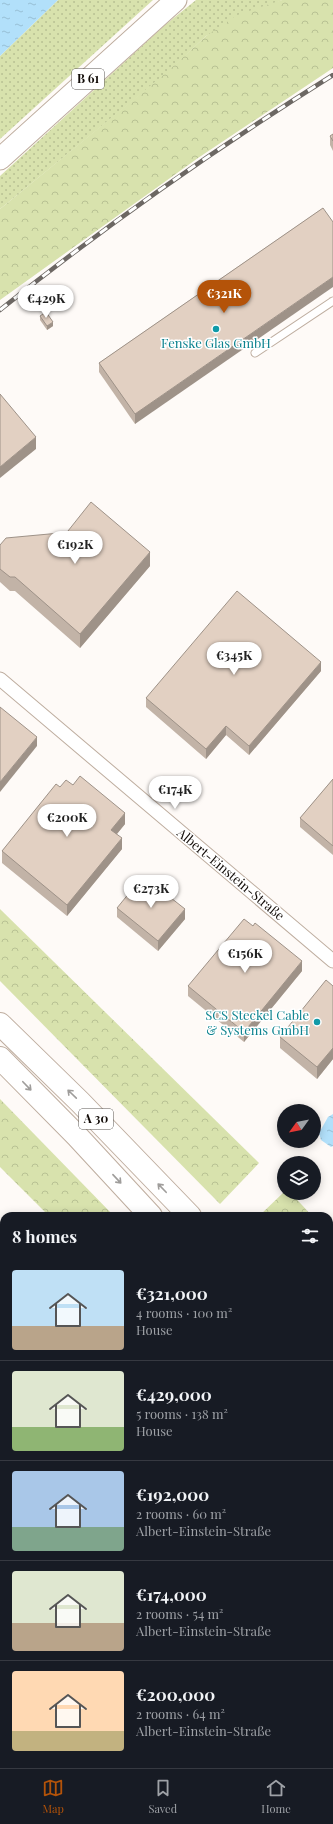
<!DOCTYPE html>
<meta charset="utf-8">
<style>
:root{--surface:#171b24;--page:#242831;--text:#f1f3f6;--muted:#9ea1a6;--line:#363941;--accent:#b45309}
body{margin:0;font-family:"Playfair Display",serif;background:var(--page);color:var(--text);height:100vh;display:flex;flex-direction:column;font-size:15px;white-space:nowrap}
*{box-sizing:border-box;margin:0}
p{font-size:13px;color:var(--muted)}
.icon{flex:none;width:22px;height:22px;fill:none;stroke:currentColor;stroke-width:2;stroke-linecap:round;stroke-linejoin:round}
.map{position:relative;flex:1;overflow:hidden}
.sheet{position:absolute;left:0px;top:1212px;width:333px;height:556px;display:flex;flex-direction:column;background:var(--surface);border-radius:12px 12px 0 0;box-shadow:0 2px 10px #0003}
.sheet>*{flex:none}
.needle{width:26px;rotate:237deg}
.controls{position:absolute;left:277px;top:1104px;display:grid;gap:8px}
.controls a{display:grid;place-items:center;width:44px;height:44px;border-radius:50%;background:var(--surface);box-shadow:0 2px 10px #0003;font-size:20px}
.price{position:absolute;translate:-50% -34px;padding:0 9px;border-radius:14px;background:#fff;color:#222;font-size:13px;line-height:26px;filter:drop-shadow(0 1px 2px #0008)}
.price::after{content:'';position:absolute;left:50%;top:24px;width:12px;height:9px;margin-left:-6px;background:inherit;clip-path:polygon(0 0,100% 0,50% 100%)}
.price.selected{background:var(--accent);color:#fff}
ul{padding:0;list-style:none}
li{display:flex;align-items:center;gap:12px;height:100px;padding:0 12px}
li+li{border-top:1px solid var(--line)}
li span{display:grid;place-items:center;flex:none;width:112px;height:80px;border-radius:4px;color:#555}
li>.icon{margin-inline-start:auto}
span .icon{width:48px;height:48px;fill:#fffc;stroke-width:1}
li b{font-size:17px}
h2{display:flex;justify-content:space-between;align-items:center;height:48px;padding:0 12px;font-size:17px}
.menu{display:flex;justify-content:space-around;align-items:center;height:56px;border-top:1px solid var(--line);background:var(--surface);font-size:11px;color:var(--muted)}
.menu a{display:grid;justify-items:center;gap:2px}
.menu .selected{color:var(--accent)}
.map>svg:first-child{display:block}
</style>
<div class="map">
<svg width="333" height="1768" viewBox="0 0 333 1768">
<defs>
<pattern id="grass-dots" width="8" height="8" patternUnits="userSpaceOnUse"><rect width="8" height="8" fill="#d8e2ad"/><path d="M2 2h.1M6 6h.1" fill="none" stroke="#b8c193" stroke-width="1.8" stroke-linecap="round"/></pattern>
<pattern id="forest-crowns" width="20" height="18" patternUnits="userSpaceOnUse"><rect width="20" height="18" fill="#d8e2ad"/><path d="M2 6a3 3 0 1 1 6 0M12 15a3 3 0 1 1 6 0" fill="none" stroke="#b8c193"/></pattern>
<pattern id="water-ripples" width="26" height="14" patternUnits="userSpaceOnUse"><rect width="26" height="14" fill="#b2e0fa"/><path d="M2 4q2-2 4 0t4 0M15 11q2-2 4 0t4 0" fill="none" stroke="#98bfd5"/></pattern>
</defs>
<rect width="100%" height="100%" fill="#fefaf7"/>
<g fill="url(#grass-dots)">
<path d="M 58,0 L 153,0 L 0,139 L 0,56 Z"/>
<path d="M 196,0 L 282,0 L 206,36 L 168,72 L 0,209 L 0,176 L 165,25 Z"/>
</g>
<g fill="url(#forest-crowns)">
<path d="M 282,0 L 333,0 L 333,68 L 198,158 L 0,300 L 0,209 L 167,72 L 206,36 L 237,15 Z"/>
<path d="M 0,909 L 259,1163 L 220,1204 L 0,981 Z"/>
<path d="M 0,1099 L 114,1216 L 49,1216 L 0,1167 Z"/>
<path d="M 284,1192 L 291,1193 L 312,1216 L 259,1216 Z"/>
<path d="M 329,1235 L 333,1240 L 333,1325 L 329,1321 Z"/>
<path d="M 329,1446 L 333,1450 L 333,1527 L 329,1522 Z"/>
</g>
<g fill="url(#water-ripples)">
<path d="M 0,0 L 58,0 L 0,56 Z"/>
<path d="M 333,1114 L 333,1146 L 331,1147 L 321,1140 L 319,1133 L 328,1117 Z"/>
</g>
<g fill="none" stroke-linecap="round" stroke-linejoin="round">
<defs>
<g id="service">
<path d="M 255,353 L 333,301"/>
<path d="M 330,1768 L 333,1765"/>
</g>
<path id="minor" d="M 0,679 L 333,961"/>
<path id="primary" d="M 0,159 L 176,0"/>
<g id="motorway">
<path d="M 0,1024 L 80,1102 L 190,1216"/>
<path d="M 0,1058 L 77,1136 L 151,1216"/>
<path d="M 329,1366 L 333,1370"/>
<path d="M 329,1406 L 333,1410"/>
</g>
</defs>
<use href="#service" stroke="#bead9f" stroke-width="9"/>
<use href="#minor" stroke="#bead9f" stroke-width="15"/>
<use href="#primary" stroke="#bead9f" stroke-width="23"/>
<use href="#motorway" stroke="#bead9f" stroke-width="24"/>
<use href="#service" stroke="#fff" stroke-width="7"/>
<use href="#minor" stroke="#fff" stroke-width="13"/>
<use href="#primary" stroke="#fff" stroke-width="21"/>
<use href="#motorway" stroke="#fff" stroke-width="22"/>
<defs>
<path id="rail" d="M 0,310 C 106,225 218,147 333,75"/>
</defs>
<use href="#rail" stroke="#6c6763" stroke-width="4.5"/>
<use href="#rail" stroke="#fff" stroke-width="3" stroke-dasharray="9" stroke-linecap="butt"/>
</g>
<g fill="#c2b3a7">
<path d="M 333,134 L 333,151 L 330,145 L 330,136 Z"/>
<path d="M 323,208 L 135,424 L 99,372 L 99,363 Z"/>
<path d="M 40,316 L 53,326 L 47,330 L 40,320 Z"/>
<path d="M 64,536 L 150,566 L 80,648 L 15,591 L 10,591 L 0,582 L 0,545 Z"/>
<path d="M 321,671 L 249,755 L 226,735 L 206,759 L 146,707 L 146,698 Z"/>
<path d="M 333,779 L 333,855 L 300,827 L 300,818 Z"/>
<path d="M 60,787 L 125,824 L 117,834 L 122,849 L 67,916 L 2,863 L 2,851 Z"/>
<path d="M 117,908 L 185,919 L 158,951 L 117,917 Z"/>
<path d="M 302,971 L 244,1042 L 188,996 L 188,986 Z"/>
<path d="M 333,986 L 333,1059 L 317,1079 L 280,1048 L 280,1037 Z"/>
</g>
<g fill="#9e9288">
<path d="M 333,277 L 333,287 L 135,424 L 135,414 Z"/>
<path d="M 53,322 L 53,326 L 47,330 L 47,326 Z"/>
<path d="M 36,437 L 36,449 L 0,478 L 0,467 Z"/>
<path d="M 150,552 L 150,566 L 80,648 L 80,634 Z"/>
<path d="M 321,662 L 321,671 L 249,755 L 249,746 Z"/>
<path d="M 226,726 L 226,735 L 206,759 L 206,749 Z"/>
<path d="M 37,737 L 37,746 L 0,792 L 0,782 Z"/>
<path d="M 125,813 L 125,824 L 111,841 L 111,830 Z"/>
<path d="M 122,838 L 122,849 L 67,916 L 67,905 Z"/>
<path d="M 185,909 L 185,919 L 158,951 L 158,941 Z"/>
<path d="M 302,961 L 302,971 L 244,1042 L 244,1032 Z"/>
<path d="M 333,1048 L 333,1059 L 317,1079 L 317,1067 Z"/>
<path d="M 4,1759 L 4,1764 L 6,1764 L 2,1768 L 0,1768 L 0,1764 Z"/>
<path d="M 140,1764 L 143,1764 L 142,1768 L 138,1768 Z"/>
</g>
<g fill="#e2d0c2" stroke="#9e9288">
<path d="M 333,134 L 333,141 L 330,136 Z"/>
<path d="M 323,208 L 333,222 L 333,277 L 135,414 L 99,363 Z"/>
<path d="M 46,312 L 53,322 L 47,326 L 40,316 Z"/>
<path d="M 0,394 L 36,437 L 0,467 Z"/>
<path d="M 91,502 L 150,552 L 80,634 L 15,577 L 10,577 L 0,569 L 0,545 L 6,538 L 60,533 L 64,536 Z"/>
<path d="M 237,591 L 321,662 L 249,746 L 226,726 L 206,749 L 146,698 Z"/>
<path d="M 0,707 L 37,737 L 0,782 Z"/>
<path d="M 80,776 L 125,813 L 111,830 L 122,838 L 67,905 L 2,851 L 56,784 L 60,787 L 66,780 L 73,785 Z"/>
<path d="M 333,779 L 333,846 L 300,818 Z"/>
<path d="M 143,876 L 185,909 L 158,941 L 117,908 Z"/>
<path d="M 244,919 L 253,926 L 255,923 L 302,961 L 244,1032 L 188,986 Z"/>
<path d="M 326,980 L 333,986 L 333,1048 L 317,1067 L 280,1037 Z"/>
<path d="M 0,1731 L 4,1734 L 4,1759 L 0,1764 Z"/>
<path d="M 120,1764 L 140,1764 L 138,1768 L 119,1768 Z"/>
</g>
<defs><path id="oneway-shaft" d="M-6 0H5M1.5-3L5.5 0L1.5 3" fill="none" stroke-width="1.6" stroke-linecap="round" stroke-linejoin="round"/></defs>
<g stroke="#9f9d9b">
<use href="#oneway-shaft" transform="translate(27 1086) rotate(46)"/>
<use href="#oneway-shaft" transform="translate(72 1094) rotate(-136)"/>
<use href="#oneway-shaft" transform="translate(117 1179) rotate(47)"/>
<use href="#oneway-shaft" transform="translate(162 1188) rotate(-134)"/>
</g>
<g fill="#0f9aa8" stroke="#fff" stroke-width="1.5">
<circle cx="216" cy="329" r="4"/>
<circle cx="317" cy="1022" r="4"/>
</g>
<g text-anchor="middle" stroke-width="3" stroke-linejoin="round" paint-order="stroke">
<g fill="#fff" stroke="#585451" stroke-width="1">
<rect x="72" y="69" width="32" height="20" rx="3"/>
<rect x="79" y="1109" width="34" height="20" rx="3"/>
</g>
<g font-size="12" font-weight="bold" fill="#100a06">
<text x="88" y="83">B 61</text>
<text x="96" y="1123">A 30</text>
</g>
<g font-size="13" fill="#0d838f" stroke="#fff">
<text x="216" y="348">Fenske Glas GmbH</text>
<text x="309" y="1020" text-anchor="end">SCS Steckel Cable<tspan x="309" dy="15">&amp; Systems GmbH</tspan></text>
</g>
<g font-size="13" fill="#100a06" stroke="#fff">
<text transform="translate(231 874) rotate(40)" y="5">Albert-Einstein-Straße</text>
</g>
</g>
</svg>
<div class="controls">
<a><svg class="needle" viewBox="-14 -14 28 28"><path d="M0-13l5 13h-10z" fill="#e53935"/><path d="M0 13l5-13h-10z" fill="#9ea1a6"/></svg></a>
<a><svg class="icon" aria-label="layers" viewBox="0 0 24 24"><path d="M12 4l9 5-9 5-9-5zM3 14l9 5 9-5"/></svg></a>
</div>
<b class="price selected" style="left:224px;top:314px">€321K</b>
<b class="price" style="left:46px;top:319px">€429K</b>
<b class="price" style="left:75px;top:565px">€192K</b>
<b class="price" style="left:234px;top:676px">€345K</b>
<b class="price" style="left:175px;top:810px">€174K</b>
<b class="price" style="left:67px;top:838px">€200K</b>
<b class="price" style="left:151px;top:909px">€273K</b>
<b class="price" style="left:245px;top:974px">€156K</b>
<section class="sheet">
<h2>8 homes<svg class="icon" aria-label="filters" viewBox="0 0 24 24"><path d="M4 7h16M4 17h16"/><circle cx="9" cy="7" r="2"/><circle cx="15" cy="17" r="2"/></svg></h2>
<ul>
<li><span style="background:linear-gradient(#bfe0f5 70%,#b9a48a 0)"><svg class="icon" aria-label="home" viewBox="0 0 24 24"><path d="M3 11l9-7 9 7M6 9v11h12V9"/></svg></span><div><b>€321,000</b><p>4 rooms · 100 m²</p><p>House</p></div></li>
<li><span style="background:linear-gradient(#dfe7d0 70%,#8fb573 0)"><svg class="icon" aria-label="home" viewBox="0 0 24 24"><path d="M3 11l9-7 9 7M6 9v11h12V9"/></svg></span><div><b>€429,000</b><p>5 rooms · 138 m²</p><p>House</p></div></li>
<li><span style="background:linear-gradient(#a9c7e8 70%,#7fa58c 0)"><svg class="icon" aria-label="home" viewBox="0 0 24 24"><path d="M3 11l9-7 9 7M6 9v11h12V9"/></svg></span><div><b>€192,000</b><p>2 rooms · 60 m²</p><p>Albert-Einstein-Straße</p></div></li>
<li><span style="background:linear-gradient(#dfe7d0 65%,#b9a48a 0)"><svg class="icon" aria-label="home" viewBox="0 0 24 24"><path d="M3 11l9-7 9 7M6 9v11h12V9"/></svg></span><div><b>€174,000</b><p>2 rooms · 54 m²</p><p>Albert-Einstein-Straße</p></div></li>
<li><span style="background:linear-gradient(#ffd9b3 75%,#c2b280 0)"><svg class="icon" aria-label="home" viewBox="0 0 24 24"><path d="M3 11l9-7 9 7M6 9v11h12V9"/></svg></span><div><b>€200,000</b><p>2 rooms · 64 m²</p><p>Albert-Einstein-Straße</p></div></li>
</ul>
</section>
</div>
<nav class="menu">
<a class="selected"><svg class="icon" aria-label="map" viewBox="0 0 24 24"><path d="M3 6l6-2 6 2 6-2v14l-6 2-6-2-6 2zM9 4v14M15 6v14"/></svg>Map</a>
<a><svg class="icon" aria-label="saved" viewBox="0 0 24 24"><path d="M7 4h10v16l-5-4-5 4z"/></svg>Saved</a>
<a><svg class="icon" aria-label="home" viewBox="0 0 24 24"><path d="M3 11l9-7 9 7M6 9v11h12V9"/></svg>Home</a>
</nav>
